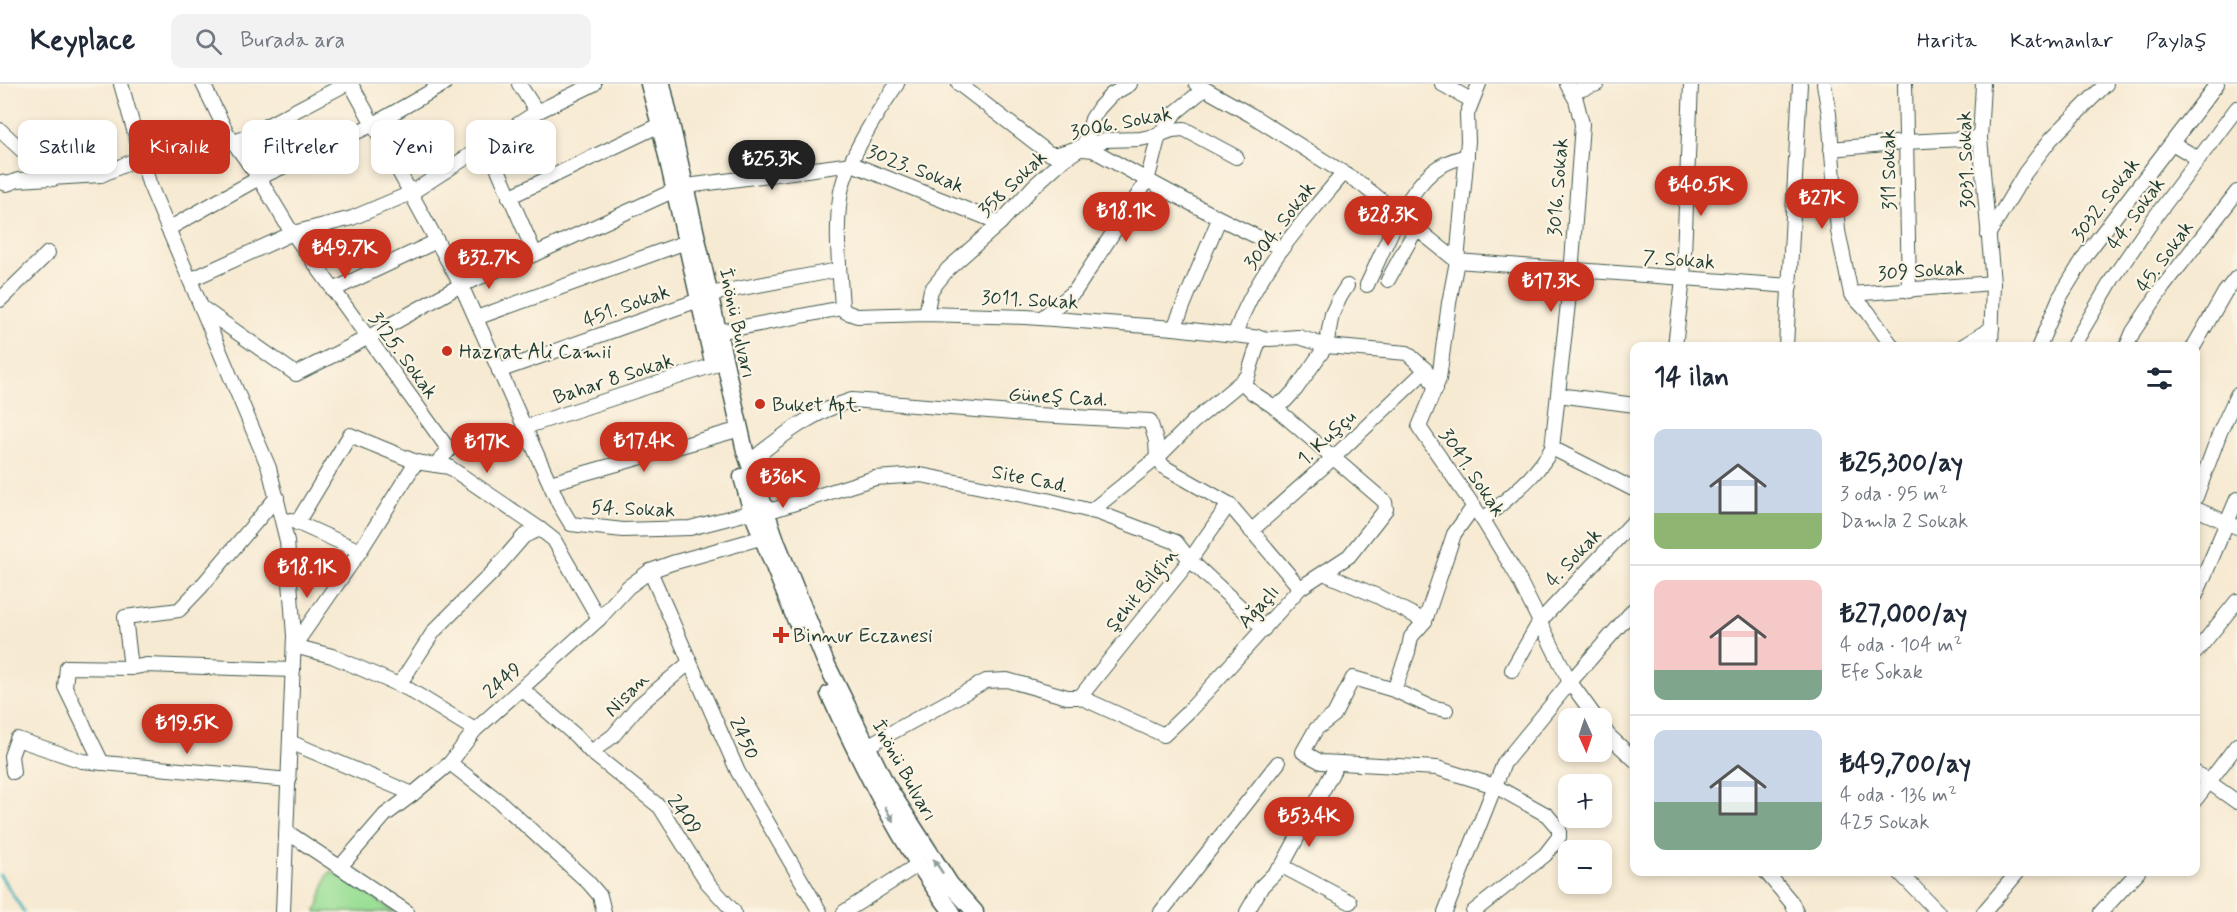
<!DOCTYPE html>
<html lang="tr">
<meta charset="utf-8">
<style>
:root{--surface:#fff;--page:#f2f2f3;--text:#1f2937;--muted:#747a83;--line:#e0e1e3;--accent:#c8321e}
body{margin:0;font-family:Mynerve,sans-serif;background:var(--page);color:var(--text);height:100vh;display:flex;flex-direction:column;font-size:22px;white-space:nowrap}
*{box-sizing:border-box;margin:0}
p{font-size:20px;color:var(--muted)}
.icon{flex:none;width:33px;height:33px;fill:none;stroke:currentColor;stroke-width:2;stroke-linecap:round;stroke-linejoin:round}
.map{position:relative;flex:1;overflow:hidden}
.drawer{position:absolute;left:1630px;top:258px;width:570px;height:534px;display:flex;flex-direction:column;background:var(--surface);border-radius:12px;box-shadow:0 3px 9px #0003}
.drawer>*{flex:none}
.top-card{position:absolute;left:18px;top:36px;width:570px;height:54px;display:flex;gap:12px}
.needle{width:39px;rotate:177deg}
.buttons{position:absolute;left:1558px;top:624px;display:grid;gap:12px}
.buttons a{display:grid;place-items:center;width:54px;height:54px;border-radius:12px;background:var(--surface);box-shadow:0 3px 9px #0003;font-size:30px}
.price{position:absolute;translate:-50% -51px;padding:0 14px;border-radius:21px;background:var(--accent);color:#fff;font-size:20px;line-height:39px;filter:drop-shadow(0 2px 3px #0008)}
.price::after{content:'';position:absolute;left:50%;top:36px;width:18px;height:14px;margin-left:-9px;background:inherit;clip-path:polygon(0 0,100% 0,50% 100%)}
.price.selected{background:#222;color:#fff}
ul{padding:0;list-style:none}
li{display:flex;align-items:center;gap:18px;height:150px;padding:0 24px}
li+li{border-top:2px solid var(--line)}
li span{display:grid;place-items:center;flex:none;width:168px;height:120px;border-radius:12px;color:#555}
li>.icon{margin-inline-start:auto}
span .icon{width:72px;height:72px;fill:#fffc;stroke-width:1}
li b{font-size:26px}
h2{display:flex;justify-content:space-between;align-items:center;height:72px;padding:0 24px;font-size:26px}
.tag{padding:0 21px;border-radius:12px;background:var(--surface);box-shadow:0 3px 9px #0003;font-size:21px;line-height:54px}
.tag.selected{background:var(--accent);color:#fff}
header{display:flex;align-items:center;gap:36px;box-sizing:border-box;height:84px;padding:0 30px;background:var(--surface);border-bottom:2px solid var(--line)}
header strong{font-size:28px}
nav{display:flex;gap:33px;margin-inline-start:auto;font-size:21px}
.search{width:420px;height:54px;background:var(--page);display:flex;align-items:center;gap:15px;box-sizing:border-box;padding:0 21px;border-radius:12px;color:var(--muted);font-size:22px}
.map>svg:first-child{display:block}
</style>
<header>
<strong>Keyplace</strong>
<div class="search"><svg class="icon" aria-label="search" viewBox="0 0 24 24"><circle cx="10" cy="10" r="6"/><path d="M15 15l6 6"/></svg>Burada ara</div>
<nav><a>Harita</a><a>Katmanlar</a><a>Paylaş</a></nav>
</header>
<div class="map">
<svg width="2237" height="828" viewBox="0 0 2237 828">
<rect width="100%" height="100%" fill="#fcf5e5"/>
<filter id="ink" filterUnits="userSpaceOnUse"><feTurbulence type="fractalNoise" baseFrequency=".0167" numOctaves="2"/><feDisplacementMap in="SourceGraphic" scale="12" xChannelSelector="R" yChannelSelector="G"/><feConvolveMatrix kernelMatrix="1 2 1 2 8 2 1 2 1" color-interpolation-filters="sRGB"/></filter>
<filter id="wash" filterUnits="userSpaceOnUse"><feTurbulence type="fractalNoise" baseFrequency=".008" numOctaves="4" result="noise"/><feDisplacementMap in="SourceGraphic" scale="24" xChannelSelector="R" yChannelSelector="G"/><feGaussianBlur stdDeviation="1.35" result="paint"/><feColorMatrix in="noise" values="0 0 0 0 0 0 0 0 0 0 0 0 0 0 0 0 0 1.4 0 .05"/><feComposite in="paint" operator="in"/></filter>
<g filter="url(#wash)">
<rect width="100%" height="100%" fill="#f7ead3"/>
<path fill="#9bdf97" stroke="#5d8e66" stroke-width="1.5" d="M 331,787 L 395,828 L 316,828 L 327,792 Z"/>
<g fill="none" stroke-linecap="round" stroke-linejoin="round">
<path stroke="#43b3bc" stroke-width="3" d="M 0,791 L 24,828"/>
</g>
</g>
<g filter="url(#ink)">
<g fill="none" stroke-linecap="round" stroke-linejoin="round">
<defs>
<g id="minor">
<path d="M 121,0 L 149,99 L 269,384 L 287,457 L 294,552 L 283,828"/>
<path d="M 203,0 L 227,49 L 259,94 L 289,144 L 449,366 L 435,381"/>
<path d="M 351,0 L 461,201 L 559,420 L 571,440 L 623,446 L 690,444 L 752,428 L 776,425 L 875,394 L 921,391 L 1047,416 L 1099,429 L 1176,458 L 1190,476 L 1264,545"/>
<path d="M 519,0 L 537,28"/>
<path d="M 897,0 C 878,27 843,82 840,114 C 835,151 840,188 842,224 L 846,228 L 857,232 L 926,230 L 1026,233 L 1174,244 L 1269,255 L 1299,253 L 1326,262 L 1407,269 L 1426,286 L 1436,305"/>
<path d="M 959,0 L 1050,70 L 1058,70 L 1105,56 L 1140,55 L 1159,51 L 1172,46 L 1184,45 L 1236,73"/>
<path d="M 1196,0 L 1251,31 L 1361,100 L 1457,177 L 1790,202"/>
<path d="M 1442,0 L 1471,16"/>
<path d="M 1479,0 L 1467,30 L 1468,57 L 1457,177 L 1449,219 L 1439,295 L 1419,343 L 1483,436 L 1515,488 L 1570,598 L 1596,634"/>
<path d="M 1824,0 L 1829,30 L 1838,147 L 1851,210 L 1868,228 L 1892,262"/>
<path d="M 1905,0 L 1909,207"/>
<path d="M 1983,0 L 1980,54 L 1993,199 L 1991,262"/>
<path d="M 1573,8 L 1597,0"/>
<path d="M 0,46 L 53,95"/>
<path d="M 234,59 L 346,0"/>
<path d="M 2172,59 L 2199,75"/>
<path d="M 487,60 L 535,170"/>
<path d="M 1083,65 L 1093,66 C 1155,101 1216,134 1281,164"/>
<path d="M 1831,65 L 1906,58 L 1980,54"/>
<path d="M 0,98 L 7,100 L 18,96 L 101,91 L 142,73"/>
<path d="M 687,102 L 852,80 L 1000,139"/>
<path d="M 509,113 L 660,41"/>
<path d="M 168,145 L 259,94 L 374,40 L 444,0"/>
<path d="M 1988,151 L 2025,89 L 2051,55 L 2106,0"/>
<path d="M 190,196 L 293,149 L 352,134 L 411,109 L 537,28 L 594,0"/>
<path d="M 1388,196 L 1416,145"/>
<path d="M 1367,201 C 1384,166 1403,112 1433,87 C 1443,79 1455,75 1467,72"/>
<path d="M 333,206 L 437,157"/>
<path d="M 710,210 L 838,186"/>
<path d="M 1851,210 L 1993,199"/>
<path d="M 0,216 L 48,169"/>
<path d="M 201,223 L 296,290 L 367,254 L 461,201 L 535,170 L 675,106"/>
<path d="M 926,230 L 931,206 L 948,185 L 1000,139 L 1034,102 L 1064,75 L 1081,64 L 1087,54 L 1092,35 L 1099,24 L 1111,11 L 1130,0"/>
<path d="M 476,234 L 686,158"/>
<path d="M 1042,234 L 1075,207 L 1147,97 L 1159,51 L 1175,29 L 1204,5"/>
<path d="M 1174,244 L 1219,135"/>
<path d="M 718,248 L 842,224"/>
<path d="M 1235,250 C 1256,188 1302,139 1343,90"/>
<path d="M 1675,262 L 1683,195 L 1691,0"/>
<path d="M 1786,262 L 1800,0"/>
<path d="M 1963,262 L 1992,244"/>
<path d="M 2039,262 L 2060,213 L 2087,169 L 2217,0"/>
<path d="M 2073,262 L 2113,194 L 2155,133 L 2237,24"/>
<path d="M 2127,262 L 2133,248 L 2163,203 L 2237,108"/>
<path d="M 2194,262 L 2225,208 L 2237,193"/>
<path d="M 499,287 L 699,216"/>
<path d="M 1558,311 L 1635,321"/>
<path d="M 1273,322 L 1285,317 L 1296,305 L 1326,262 L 1332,230 L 1340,213 L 1347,202"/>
<path d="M 525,343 L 714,281"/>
<path d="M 1552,364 L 1635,406"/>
<path d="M 416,378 L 360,467 L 294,562 L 332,572 L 408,605 L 475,646"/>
<path d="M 749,378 C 782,352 810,329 852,316 L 1037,331 L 1150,337 L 1156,357 L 1157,374 L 1164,383 L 1229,420 L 1300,504"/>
<path d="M 550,399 L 730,348"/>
<path d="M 2196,413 L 2220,348 L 2237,311"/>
<path d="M 2196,425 L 2237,443"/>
<path d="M 1091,427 L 1157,374 L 1193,338 L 1247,293"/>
<path d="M 291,436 L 360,467"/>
<path d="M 1483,436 C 1507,414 1537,393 1552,364 L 1571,192 L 1582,40 L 1576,16 L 1567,0"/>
<path d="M 297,439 L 350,351 L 416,378 L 449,383 L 540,445 L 554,456 L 599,535"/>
<path d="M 1251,447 L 1333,374 L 1426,286"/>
<path d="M 650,487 L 738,688 L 820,828"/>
<path d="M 1326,487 L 1328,491 L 1377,512 L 1425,537"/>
<path d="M 2196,511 L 2237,415"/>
<path d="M 2196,568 L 2237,517"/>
<path d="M 131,584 L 125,533 L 179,526 L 200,504 L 277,413"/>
<path d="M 1512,586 L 1540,537 L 1635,436"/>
<path d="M 399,601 L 434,547 L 492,489 L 524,452 L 540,445"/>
<path d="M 522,605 L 576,652 L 591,668 L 660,723 L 707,798 L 734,828"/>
<path d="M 1394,606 L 1408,568 L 1411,553 L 1425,537 L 1454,450 L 1474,422"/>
<path d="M 1080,613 L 1190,476 L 1229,420"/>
<path d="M 1446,626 L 1431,623 L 1394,606 L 1353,594 L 1334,631 L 1316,645 L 1303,668 L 1321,678 L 1437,684 L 1495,702 L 1547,731 L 1559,745 L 1559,753 L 1545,771 L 1473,828"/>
<path d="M 1602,642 L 1609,652 L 1635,676"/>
<path d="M 290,658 L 413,710 L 450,679"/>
<path d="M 867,662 L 986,597 L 1007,596 L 1067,613 L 1080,613 L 1164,651 L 1189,627 L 1300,504 L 1349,472 L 1386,425 L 1385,418 L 1273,322 L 1253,309 L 1245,301 L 1260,253"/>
<path d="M 591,668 L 613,652 L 638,622 L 689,579"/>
<path d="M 102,679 L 65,603 L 67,583 L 131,584 L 146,581 L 293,586"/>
<path d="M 13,688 L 11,672 L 17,655 L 82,677 L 289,696"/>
<path d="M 2196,689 L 2237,718"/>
<path d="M 2196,715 L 2237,661"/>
<path d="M 287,748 L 407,828"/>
<path d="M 1282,782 L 1350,818"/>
<path d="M 340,783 L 385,731 L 413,710"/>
<path d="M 1766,788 L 1792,819 L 1796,828"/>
<path d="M 1899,788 L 1938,828"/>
<path d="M 604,828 L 600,812 L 588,798 L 500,718 L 450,679 L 475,646 L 599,535 L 628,503 L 650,487 L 672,479 L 771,451"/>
<path d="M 844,828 L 919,780"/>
<path d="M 1161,828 L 1278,679"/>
<path d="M 1247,828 L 1262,802 L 1282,782 L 1337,680"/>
<path d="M 1445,828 L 1504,679 L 1570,598 L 1635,524"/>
<path d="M 1984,828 L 2018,788"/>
<path d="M 2101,828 L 2138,788"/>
</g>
<g id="major">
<path d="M 649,0 L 660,41 L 713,278"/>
<path d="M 662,0 L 745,367 L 777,459 L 825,577 L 887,702 L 950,800 L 975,828"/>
<path d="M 742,393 L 752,428 L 796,537"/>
<path d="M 829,610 C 864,686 901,761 952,828"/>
</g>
</defs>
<use href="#minor" stroke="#3f574c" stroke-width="16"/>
<use href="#major" stroke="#3f574c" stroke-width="19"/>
<use href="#minor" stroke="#fff" stroke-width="14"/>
<use href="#major" stroke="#fff" stroke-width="16"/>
</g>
<defs><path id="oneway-solid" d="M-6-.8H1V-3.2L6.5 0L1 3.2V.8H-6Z" transform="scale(1.5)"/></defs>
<g fill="#8f9e9a">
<use href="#oneway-solid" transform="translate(889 730) rotate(60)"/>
<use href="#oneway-solid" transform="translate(938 782) rotate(-124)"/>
</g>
</g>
<g fill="#c8321e" stroke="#fcf5e5" stroke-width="2">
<circle cx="447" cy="267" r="6"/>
<circle cx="760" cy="320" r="6"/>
<path d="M778 542h6v6h6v6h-6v6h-6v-6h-6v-6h6z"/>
</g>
<g text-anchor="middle" stroke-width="4.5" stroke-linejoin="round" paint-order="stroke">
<g font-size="20" fill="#1f3d34" stroke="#fcf5e5">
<text transform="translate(1121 38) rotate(-11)" y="7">3006. Sokak</text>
<text transform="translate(1965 76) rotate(-92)" y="7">3031. Sokak</text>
<text transform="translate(916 84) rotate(21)" y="7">3023. Sokak</text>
<text transform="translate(1888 86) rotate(-91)" y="7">311 Sokak</text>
<text transform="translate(1012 99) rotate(-44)" y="7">358 Sokak</text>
<text transform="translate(1557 103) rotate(-86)" y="7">3016. Sokak</text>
<text transform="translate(2105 115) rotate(-53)" y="7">3032. Sokak</text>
<text transform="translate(2135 129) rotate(-54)" y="7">44. Sokak</text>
<text transform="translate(1279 141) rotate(-53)" y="7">3004. Sokak</text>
<text transform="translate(2164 172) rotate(-54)" y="7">45. Sokak</text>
<text transform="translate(1679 175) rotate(4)" y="7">7. Sokak</text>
<text transform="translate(1921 186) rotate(-4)" y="7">309 Sokak</text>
<text transform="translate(1030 215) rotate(3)" y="7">3011. Sokak</text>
<text transform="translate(626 221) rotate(-20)" y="7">451. Sokak</text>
<text transform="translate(738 239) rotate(78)" y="7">İnönü Bulvarı</text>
<text transform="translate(404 271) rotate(54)" y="7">3125. Sokak</text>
<text transform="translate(613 294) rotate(-18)" y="7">Bahar 8 Sokak</text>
<text transform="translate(1058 312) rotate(3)" y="7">Güneş Cad.</text>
<text transform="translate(1326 353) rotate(-43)" y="7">1. Kuşçu</text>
<text transform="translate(1473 388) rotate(56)" y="7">3041. Sokak</text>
<text transform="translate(1030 394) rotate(11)" y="7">Site Cad.</text>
<text transform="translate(633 424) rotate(2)" y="7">54. Sokak</text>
<text transform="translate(1573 473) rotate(-47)" y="7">4. Sokak</text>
<text transform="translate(1141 505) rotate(-51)" y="7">Şehit Bilgin</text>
<text transform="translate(1258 522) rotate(-48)" y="7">Ağaçlı</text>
<text transform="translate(502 596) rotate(-42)" y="7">2449</text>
<text transform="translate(626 610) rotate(-46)" y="7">Nisan</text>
<text transform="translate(745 654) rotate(65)" y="7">2450</text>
<text transform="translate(905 686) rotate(61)" y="7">İnönü Bulvarı</text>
<text transform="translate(685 730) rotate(54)" y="7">2409</text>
</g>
<g font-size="20" fill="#1f3d34" stroke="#fcf5e5" text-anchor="start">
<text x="459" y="274">Hazrat Ali Camii</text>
<text x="772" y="327">Buket Apt.</text>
<text x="793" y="558">Binnur Eczanesi</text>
</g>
</g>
</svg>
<div class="buttons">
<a><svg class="needle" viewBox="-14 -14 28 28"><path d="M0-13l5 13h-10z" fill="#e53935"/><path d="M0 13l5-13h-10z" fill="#747a83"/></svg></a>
<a>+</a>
<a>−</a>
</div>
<b class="price selected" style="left:772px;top:107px">₺25.3K</b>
<b class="price" style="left:1701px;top:133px">₺40.5K</b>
<b class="price" style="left:1822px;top:146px">₺27K</b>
<b class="price" style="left:1126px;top:159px">₺18.1K</b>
<b class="price" style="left:1388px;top:163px">₺28.3K</b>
<b class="price" style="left:345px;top:196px">₺49.7K</b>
<b class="price" style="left:489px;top:206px">₺32.7K</b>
<b class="price" style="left:1551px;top:229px">₺17.3K</b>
<b class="price" style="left:644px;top:389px">₺17.4K</b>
<b class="price" style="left:487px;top:390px">₺17K</b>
<b class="price" style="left:783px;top:425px">₺36K</b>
<b class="price" style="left:307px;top:515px">₺18.1K</b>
<b class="price" style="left:187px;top:671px">₺19.5K</b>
<b class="price" style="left:1309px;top:764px">₺53.4K</b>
<div class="top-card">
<a class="tag">Satılık</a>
<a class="tag selected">Kiralık</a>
<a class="tag">Filtreler</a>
<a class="tag">Yeni</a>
<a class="tag">Daire</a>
</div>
<section class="drawer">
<h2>14 ilan<svg class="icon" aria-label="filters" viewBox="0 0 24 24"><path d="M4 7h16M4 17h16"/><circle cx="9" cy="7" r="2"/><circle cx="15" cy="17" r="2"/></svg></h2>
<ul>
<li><span style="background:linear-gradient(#c9d6e8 70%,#8fb573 0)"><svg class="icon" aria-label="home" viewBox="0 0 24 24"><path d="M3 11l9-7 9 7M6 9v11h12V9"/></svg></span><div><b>₺25,300/ay</b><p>3 oda · 95 m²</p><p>Damla 2 Sokak</p></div></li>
<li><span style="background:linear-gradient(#f6c9c9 75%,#7fa58c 0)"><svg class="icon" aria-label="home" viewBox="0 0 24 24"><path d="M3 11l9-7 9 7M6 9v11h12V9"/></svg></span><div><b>₺27,000/ay</b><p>4 oda · 104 m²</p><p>Efe Sokak</p></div></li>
<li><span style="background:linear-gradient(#c9d6e8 60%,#7fa58c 0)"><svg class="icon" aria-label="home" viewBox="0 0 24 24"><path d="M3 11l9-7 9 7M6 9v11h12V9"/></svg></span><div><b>₺49,700/ay</b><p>4 oda · 136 m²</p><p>425 Sokak</p></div></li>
</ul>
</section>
</div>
